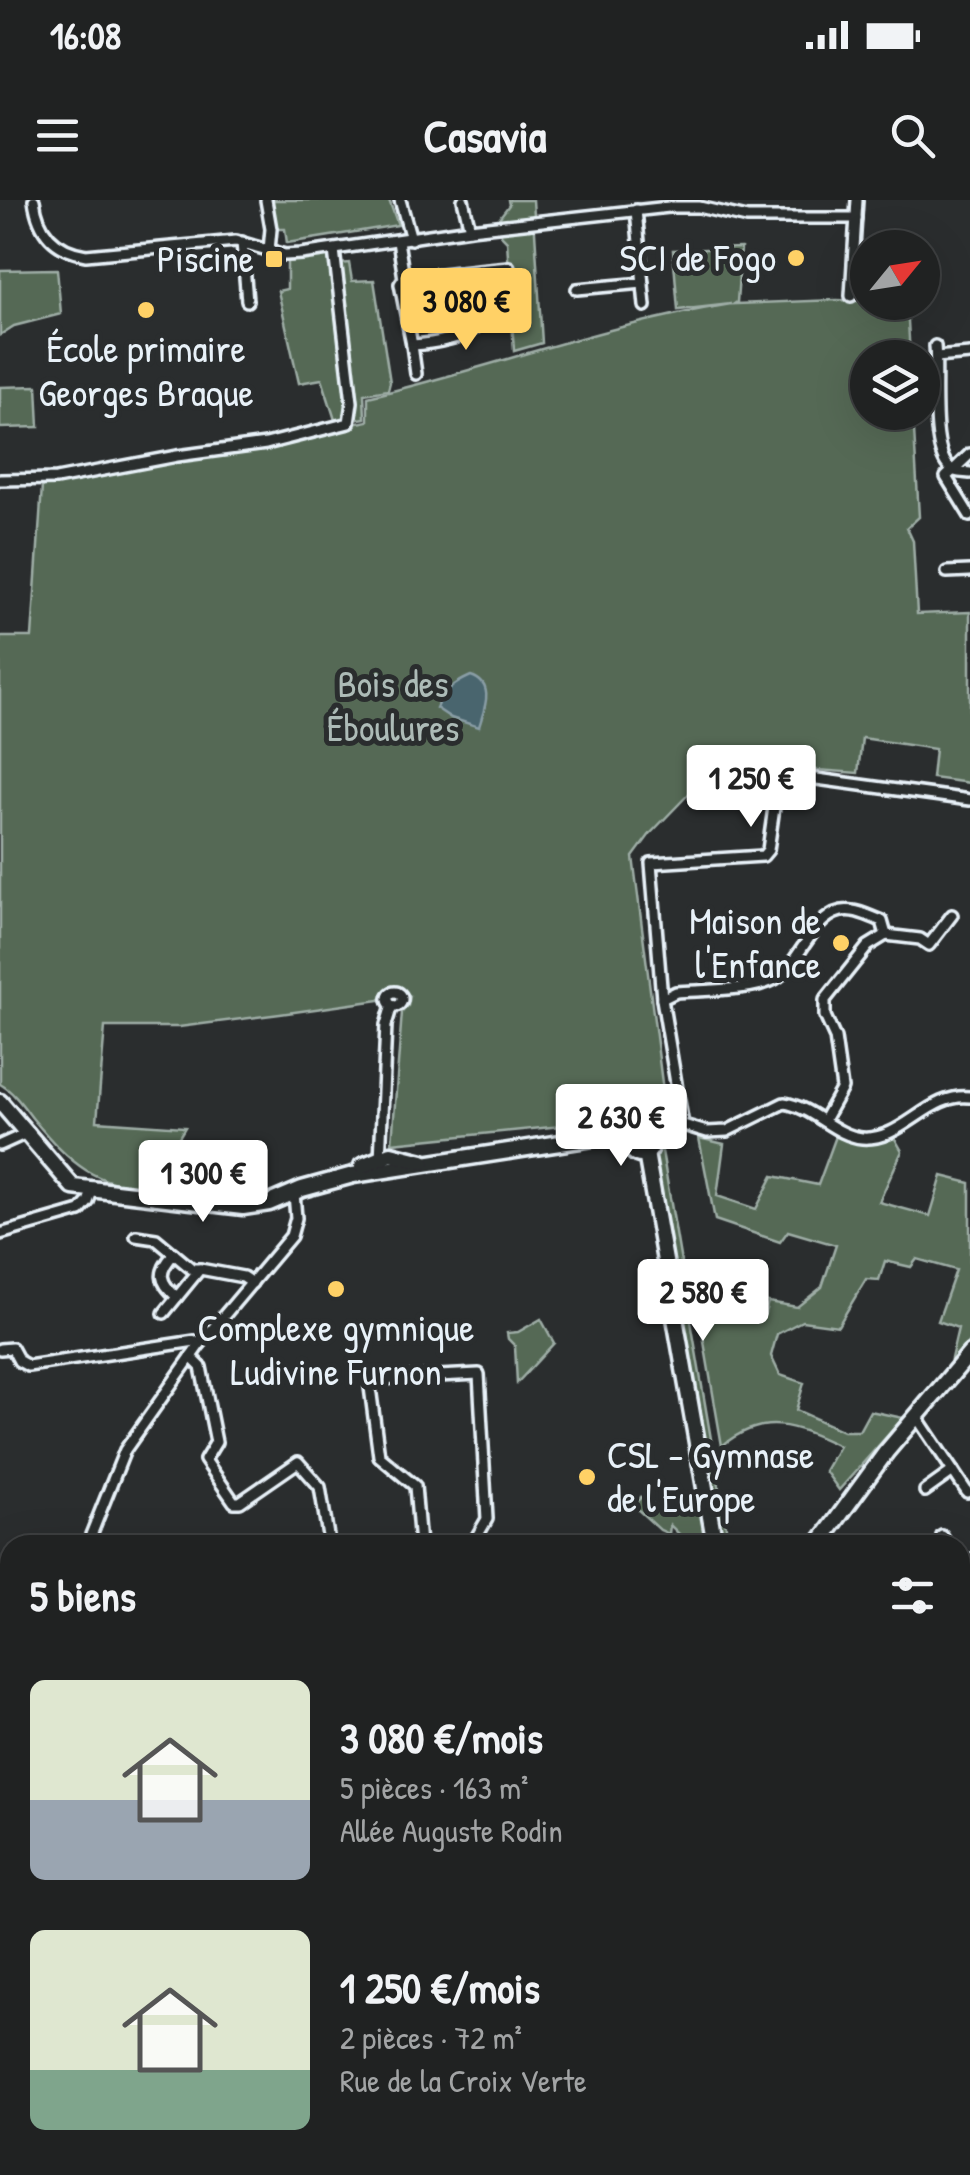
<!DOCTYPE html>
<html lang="fr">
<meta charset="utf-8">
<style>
:root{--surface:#202222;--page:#282a2a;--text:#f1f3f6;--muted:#a2a4a5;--line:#3d3f40;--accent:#ffd166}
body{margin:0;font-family:"Patrick Hand",sans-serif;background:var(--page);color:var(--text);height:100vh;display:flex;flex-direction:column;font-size:38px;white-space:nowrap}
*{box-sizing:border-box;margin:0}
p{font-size:32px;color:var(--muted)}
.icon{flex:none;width:55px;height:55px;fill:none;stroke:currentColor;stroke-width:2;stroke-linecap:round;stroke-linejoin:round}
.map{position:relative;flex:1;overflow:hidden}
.sheet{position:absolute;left:0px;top:1335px;width:970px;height:640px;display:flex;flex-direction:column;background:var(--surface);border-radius:30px 30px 0 0;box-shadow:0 10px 40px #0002,0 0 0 2px var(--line)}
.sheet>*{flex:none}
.needle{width:65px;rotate:60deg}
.buttons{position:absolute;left:850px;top:30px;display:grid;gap:20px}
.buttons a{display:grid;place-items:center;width:90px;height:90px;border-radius:50%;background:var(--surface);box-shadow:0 10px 40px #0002,0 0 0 2px var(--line);font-size:50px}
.price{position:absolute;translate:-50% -85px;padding:0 22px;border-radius:10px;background:#fff;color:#222;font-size:32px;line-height:65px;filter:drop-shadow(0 2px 5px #0008)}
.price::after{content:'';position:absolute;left:50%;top:60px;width:30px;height:22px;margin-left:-15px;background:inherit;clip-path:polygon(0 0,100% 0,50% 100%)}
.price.selected{background:var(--accent);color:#111}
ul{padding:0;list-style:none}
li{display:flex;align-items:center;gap:30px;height:250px;padding:0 30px}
li span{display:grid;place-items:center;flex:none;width:280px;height:200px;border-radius:15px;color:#555}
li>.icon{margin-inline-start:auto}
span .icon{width:120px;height:120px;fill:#fffc;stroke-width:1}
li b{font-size:42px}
h2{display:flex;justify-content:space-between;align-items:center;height:120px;padding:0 30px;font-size:42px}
.status{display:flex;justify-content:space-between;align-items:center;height:70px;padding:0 50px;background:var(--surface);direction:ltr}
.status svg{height:28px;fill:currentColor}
header{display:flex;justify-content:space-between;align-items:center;height:130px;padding:0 30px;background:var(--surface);font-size:45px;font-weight:700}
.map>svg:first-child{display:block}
</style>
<div class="status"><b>16:08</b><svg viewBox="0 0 49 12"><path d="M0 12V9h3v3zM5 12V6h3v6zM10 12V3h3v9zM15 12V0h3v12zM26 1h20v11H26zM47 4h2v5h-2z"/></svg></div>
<header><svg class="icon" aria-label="menu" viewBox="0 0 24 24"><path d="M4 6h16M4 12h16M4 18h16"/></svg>Casavia<svg class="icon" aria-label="search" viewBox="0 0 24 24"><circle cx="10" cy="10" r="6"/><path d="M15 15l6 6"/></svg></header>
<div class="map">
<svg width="970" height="1975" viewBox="0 0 970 1975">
<rect width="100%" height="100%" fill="#2a2d2e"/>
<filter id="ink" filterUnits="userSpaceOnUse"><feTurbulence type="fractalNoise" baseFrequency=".01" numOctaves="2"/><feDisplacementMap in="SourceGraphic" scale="20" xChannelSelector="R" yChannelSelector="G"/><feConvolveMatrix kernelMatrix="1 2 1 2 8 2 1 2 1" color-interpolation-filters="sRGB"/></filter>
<g filter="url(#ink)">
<g fill="#546955" stroke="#9eada6" stroke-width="2.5">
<path d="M 266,0 L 389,0 L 398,25 L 287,43 L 285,29 L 271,29 Z"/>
<path d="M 508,0 L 533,0 L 542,143 L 514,151 L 507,41 L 501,35 L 499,18 L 509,5 Z"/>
<path d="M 741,48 L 737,102 L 734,104 L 837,100 L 907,103 L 910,157 L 868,158 L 868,212 L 913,213 L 919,317 L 907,328 L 913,341 L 917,414 L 970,412 L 970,583 L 932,578 L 935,549 L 862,538 L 858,573 L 732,564 L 708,574 L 650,634 L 633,657 L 667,922 L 601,922 L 392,943 L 402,812 L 408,806 L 410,796 L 403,789 L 392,789 L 379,800 L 280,814 L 179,827 L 105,827 L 97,921 L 185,927 L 165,961 L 160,985 C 98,992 69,962 33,919 C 23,906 14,892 0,884 L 0,437 L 32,437 L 42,286 L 368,221 L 368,197 C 490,168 606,124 731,104 L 678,110 L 673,50 Z"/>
<path d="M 329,56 L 329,65 L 349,63 L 352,81 L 374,80 L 390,182 L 388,190 L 364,194 L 365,218 L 336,223 L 322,179 L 299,183 L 278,91 L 287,89 L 287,62 Z"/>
<path d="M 57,69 L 61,114 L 14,126 L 0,135 L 0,70 Z"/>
<path d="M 37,186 L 39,227 L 0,228 L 0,187 Z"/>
<path d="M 839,928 L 861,938 L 890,930 L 902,951 L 879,1002 L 930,1016 L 942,976 L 970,983 L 970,1140 L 950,1163 L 958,1128 L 938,1121 L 956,1070 L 917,1059 L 911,1067 L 885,1061 L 879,1080 L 866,1079 L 838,1126 L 802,1121 L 777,1134 L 771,1156 L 780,1175 L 804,1183 L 796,1210 L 843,1231 L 859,1231 L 870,1211 L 903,1218 L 839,1290 L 825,1271 L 839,1246 C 795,1225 763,1212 722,1246 L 697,1101 L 764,1117 L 768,1102 L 797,1107 L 822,1087 L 836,1045 L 788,1031 L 780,1042 L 715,1020 L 699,938 L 724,944 L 717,996 L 756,1009 L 773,976 L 818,985 Z"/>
<path d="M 660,939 L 729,1345 L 719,1345 L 653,958 Z"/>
<path d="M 541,1119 L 554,1143 L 517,1183 L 515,1146 L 508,1139 L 507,1133 L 518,1132 Z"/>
<path d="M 688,1294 L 699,1298 L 707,1345 L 690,1345 L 670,1325 L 669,1334 L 660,1330 L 634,1306 L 641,1297 L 669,1314 Z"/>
</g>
<path fill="#4a656e" stroke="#899da5" stroke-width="2.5" d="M 471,476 C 496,484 484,509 479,527 L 451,518 L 436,508 C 443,491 455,483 471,476 Z"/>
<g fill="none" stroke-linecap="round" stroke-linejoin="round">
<defs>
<g id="street">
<path d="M 34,0 C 38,31 54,50 86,55 L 236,41 L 285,55 L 301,54 L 470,29 L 669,7 L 699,7 L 747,18 L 856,18"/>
<path d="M 266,0 L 271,29 L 269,50"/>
<path d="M 400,0 L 411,39"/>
<path d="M 463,0 L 470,29"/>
<path d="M 636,10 L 645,106"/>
<path d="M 398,41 L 404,78 L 400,84 L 412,145 C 429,144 474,138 481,120 C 486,106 480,84 478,70 L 404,78"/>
<path d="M 242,42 L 247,101"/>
<path d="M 478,70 L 509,67"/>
<path d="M 577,89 L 643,83"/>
<path d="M 851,96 L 857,0"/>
<path d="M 412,145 L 416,174"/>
<path d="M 935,146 C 938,174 930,245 948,266 C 953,273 962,272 970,273"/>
<path d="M 936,157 L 970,154"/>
<path d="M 970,254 L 946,277 L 970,316"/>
<path d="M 0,280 L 56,279 L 177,256 L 266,244 L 349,223 L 352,202 L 334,50"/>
<path d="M 947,372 L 970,371"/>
<path d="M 886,735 L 920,739 L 929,745 L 952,715"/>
<circle cx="395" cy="799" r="7"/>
<path d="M 662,799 L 676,792 C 702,790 753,791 775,779 C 801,765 815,704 853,711 C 862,712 873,718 882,721 L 886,735"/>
<path d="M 824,920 L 842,888 L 835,838 L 825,816 L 825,800 L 868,746 L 886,735"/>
<path d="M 680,924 L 682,919 L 662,799 L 651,663 L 763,656 L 768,650 L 777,586 L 782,578 L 795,576 L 970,600"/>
<path d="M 647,937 L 680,924 L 707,932 L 727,931 L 784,903 C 813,907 835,936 862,938 C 903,941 929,892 970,897"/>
<path d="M 0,945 L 29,932"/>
<path d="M 380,960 L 386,825 L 392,805"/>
<path d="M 0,1034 L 80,1011 L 88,1002 L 93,989"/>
<path d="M 136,1036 L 156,1039 L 174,1054 C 157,1072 159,1082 177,1097"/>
<path d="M 200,1069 L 243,1077 L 252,1083"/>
<path d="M 164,1113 L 200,1069 L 192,1069 L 174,1054"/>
<path d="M 0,1149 L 12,1148 L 19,1161 L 28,1166 L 195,1141 L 200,1144"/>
<path d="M 191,1157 L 201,1167 L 216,1242 L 205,1260 L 234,1302 L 240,1302 L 298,1262 L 320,1287 L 329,1342"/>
<path d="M 916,1216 L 967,1292"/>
<path d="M 925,1291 L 953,1271"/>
<path d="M 942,1336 L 947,1345"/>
<path d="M 87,1345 L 125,1250 L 200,1144 L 291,1036 L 296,1018 L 294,993"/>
<path d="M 420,1345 L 415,1286 L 379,1256 L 370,1187 L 377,1179 L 479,1174 L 487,1319 L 472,1345"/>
<path d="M 960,1362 L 970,1360"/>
<path d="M 960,1428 L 970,1427"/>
<path d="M 0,1544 L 10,1538"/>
<path d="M 960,1620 L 970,1621"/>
<path d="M 960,1714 L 970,1714"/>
<path d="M 960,1859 L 970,1858"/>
<path d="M 0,1870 L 10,1869"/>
<path d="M 960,1944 L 970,1943"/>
<path d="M 166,1965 L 166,1975"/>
<path d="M 823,1965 L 823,1975"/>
<path d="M 899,1965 L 899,1975"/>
<path d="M 925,1965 L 925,1975"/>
<path d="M 293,1975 L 337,1965"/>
<path d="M 568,1975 L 569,1965"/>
</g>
<g id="secondary">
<path d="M 0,902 L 73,987 L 243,1007 L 269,1003 L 302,989 L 353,975 L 612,935 L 632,940"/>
<circle cx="641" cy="945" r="10"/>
<path d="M 646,953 L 715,1345"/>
<path d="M 362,966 L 391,954 L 423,962"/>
<path d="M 818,1345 L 886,1252 L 970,1153"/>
<path d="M 0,1570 L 10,1567"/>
<path d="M 0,1591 L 10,1620"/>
<path d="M 0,1615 L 10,1641"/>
<path d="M 48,1975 L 49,1965"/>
<path d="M 752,1975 L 754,1965"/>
</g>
</defs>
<use href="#street" stroke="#e8f1f8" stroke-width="16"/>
<use href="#secondary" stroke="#e8f1f8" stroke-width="21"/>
<use href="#street" stroke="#2a2d2e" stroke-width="9"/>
<use href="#secondary" stroke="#2a2d2e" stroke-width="14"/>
</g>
</g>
<g fill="#ffd166" stroke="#2a2d2e" stroke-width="4">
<circle cx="796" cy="58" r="10"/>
<rect x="264" y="49" width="20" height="20" rx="5"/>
<circle cx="146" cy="110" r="10"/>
<circle cx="841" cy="743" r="10"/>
<circle cx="336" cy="1089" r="10"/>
<circle cx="587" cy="1277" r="10"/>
</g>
<g text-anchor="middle" stroke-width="10" stroke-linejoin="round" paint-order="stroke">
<g font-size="38" fill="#e8f1f8" stroke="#2a2d2e" text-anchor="end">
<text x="776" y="71">SCI de Fogo</text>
<text x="254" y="72">Piscine</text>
<text x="146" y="162" text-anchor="middle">École primaire<tspan x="146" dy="44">Georges Braque</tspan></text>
<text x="821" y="734">Maison de<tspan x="821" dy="44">l'Enfance</tspan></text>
<text x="336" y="1141" text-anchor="middle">Complexe gymnique<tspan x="336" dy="44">Ludivine Furnon</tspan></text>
<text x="607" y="1268" text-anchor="start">CSL - Gymnase<tspan x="607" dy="44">de l'Europe</tspan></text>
</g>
<g font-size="38" fill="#adbbb7" stroke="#2a2d2e">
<text x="393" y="497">Bois des<tspan x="393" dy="44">Éboulures</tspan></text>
</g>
</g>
</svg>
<div class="buttons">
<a><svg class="needle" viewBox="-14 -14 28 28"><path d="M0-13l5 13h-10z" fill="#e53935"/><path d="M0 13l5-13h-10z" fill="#a2a4a5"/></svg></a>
<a><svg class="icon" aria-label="layers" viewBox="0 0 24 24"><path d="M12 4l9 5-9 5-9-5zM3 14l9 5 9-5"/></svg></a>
</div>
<b class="price selected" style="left:466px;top:153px">3 080 €</b>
<b class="price" style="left:751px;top:630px">1 250 €</b>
<b class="price" style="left:621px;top:969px">2 630 €</b>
<b class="price" style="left:203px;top:1025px">1 300 €</b>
<b class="price" style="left:703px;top:1144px">2 580 €</b>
<section class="sheet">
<h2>5 biens<svg class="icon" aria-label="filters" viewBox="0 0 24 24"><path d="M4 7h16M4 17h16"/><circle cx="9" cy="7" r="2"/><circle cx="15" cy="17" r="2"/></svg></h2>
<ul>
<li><span style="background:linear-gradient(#dfe7d0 60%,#9aa5b1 0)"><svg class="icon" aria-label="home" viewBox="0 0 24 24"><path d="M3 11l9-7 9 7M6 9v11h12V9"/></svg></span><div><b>3 080 €/mois</b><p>5 pièces · 163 m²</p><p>Allée Auguste Rodin</p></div></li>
<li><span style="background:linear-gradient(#dfe7d0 70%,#7fa58c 0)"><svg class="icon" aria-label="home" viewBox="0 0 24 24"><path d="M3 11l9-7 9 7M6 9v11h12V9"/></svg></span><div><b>1 250 €/mois</b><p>2 pièces · 72 m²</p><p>Rue de la Croix Verte</p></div></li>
</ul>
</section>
</div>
